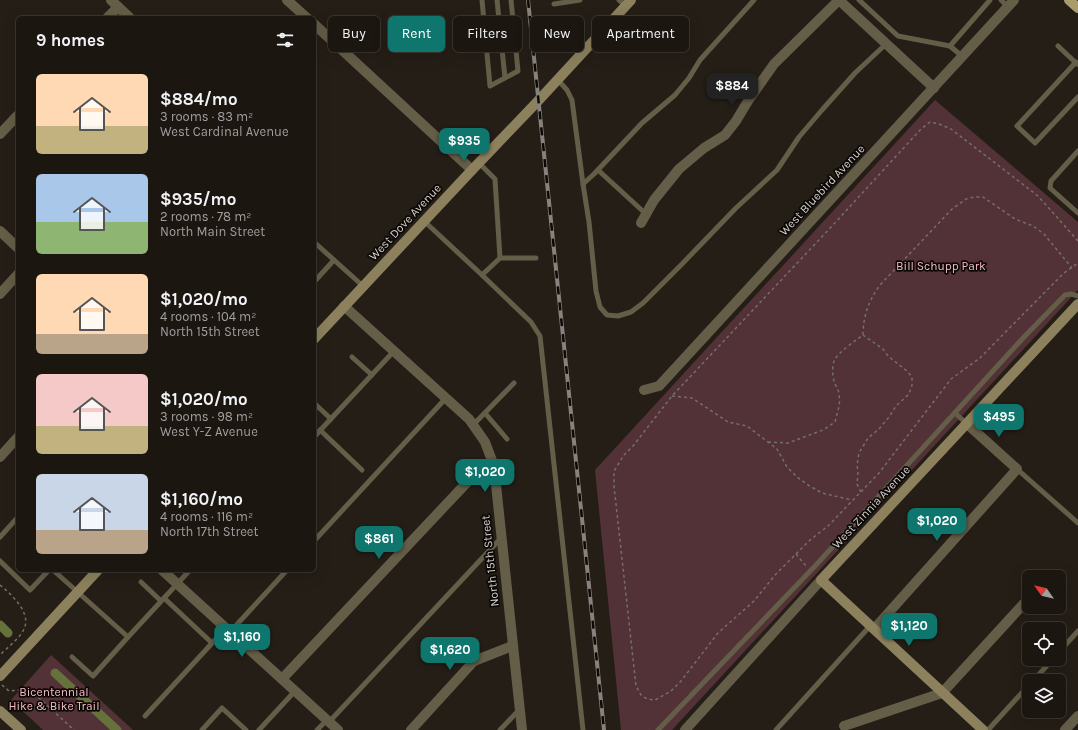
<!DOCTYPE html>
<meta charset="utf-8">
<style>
:root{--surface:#1c1611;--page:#29231f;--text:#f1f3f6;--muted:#a09f9f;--line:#3a3531;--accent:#0f766e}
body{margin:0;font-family:Karla,sans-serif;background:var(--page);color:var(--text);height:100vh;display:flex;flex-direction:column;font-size:15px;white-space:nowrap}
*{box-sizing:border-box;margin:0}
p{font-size:13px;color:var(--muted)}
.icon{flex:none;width:22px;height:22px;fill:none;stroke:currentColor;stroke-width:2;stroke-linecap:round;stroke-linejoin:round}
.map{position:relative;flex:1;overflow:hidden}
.drawer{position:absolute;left:16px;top:16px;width:300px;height:556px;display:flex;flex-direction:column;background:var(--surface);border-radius:6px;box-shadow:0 4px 16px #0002,0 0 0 1px var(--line)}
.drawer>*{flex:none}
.guide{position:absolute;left:328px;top:16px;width:380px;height:36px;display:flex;gap:8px}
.needle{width:26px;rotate:304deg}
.tools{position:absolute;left:1022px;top:570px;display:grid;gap:8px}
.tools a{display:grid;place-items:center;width:44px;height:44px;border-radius:6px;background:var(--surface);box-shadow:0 4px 16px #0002,0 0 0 1px var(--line);font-size:20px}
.price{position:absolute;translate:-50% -34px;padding:0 9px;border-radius:8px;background:var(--accent);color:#fff;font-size:13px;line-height:26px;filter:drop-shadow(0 1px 2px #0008)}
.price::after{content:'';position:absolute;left:50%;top:24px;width:12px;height:9px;margin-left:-6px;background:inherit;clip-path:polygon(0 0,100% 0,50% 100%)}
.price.selected{background:#222;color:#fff}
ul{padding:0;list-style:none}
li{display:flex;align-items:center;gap:12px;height:100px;padding:0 20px}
li span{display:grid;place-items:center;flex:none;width:112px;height:80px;border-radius:6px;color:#555}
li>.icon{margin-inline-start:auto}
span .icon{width:48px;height:48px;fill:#fffc;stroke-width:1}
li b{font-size:17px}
h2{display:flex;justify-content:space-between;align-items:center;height:48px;padding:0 20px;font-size:17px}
.chip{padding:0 14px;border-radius:6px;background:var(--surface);box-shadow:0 4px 16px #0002,0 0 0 1px var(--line);font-size:14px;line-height:36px}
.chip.selected{background:var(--accent);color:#fff}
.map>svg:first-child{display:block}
</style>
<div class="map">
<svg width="1078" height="730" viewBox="0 0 1078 730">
<rect width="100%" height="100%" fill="#251e17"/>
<g fill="#523236">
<path d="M 935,100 L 1078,222 L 1078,290 L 672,730 L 621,730 L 595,470 Z"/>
<path d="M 51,655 L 133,730 L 43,730 L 11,700 Z"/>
</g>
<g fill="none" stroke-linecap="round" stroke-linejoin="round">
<g stroke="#66723c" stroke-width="9">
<path d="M 0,625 L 8,633"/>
<path d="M 55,673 L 117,730"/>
</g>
<g stroke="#756f69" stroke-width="1.5" stroke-dasharray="3 3" stroke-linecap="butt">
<path d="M 1078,241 L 1038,196 L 951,129 L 939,124 L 930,122 L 921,129 L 833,225 L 672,396 L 633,446 L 624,455 L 614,471 L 614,486 L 636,686 L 641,695 L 647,699 L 655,700 L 671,691 L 681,681 L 718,633 L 754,601 L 776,574 L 810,540 L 828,526 L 879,473 L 951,379 L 980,358 L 1044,293 L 1064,273 L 1078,263"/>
<path d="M 672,396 L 692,398 L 728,422 L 747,426 L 777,449 L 787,467 L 797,477 L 808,485 L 822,493 L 852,500"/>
<path d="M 768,442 L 788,443 L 823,430 L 835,422 C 837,413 841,404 839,395 C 839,389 835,386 834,381 C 832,375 832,364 835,359 C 839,352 856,340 863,335 C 863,316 869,300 880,285 L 952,209 L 966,199 L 974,197 L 983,197 L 1015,219 L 1033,226 L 1044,234 L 1072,268"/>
<path d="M 861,492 L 857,484 L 858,473 L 857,465 L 859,453 L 868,438 L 879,429 L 889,417 L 896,406 L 909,394 L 912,385 L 912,377 L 907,371 L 888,356 L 883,349 L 863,335"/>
<path d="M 796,554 L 806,566"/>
<path d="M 0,585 C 11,594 32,613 24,629 C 20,638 7,648 0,655"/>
<path d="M 2,685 L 9,691 L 29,689 L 74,730"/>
</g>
<g stroke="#645d47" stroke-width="5">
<path d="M 482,0 L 490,86 L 518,71 L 511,0"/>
<path d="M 497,0 L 505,78"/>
<path d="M 619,0 L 626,6"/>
<path d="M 859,0 L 898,36 L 950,46 L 990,0"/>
<path d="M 1001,0 L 1008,7"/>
<path d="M 554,4 L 580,0"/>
<path d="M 950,46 L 963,57"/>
<path d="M 1058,46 L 1077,64"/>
<path d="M 1076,62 L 1017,126 L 1035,143 L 1078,97"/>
<path d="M 558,80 L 567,90 L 572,100 L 583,184 L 594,174 L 642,123 L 675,95 L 689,78 L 700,60 L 754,0"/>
<path d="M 1078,151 L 1051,181 L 1050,188 L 1078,213"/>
<path d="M 598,170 L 646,214"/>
<path d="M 583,184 L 589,222 L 596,291 L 600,307 L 607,315 L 618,316 L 631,312 L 643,303 L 682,264 L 736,208 L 777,170 L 799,137 L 822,110 L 855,73 L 886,44"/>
<path d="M 424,221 L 482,275 L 500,258 L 495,179 L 479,163"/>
<path d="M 314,242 L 334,260"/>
<path d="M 500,258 L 536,258"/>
<path d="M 482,275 L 531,322 L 540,336 L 583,730"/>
<path d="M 314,282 L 334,260 L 363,286"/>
<path d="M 352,357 L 372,375"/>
<path d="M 314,403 L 331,419"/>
<path d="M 485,413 L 507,439"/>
<path d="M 955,413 L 966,423"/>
<path d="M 473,425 L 514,383"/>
<path d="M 320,430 L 362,470"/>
<path d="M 314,437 L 394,351"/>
<path d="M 1017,469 L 1078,523"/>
<path d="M 0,537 L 18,517"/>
<path d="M 314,541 L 446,398"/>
<path d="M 0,561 L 30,590 L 49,570"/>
<path d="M 53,570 L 128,637 L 190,570"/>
<path d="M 141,582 L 161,601"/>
<path d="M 164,598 L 212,643"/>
<path d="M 230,632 L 287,570"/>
<path d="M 1059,652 L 1078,631"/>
<path d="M 72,657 L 93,676 L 128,637"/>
<path d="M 1033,681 L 1053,659"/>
<path d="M 145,716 L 226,628"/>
<path d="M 329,722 L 501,538"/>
<path d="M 202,730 L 222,708 L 246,730"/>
<path d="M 259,730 L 295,691"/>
<path d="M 317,730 L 327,720"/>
<path d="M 500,730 L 519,710"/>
<path d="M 658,730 L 816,565 L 1024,337 L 1065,295 L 1071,294 L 1078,296"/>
<path d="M 776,730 L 870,626"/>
<path d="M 988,730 L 1029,685"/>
</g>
<g stroke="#645d47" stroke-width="10">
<path d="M 111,0 L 130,18"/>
<path d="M 287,0 L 307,18"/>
<path d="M 839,0 L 934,88"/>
<path d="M 107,18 L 118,7"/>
<path d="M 314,24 L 472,170"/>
<path d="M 0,134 L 18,115"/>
<path d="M 641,223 L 654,200 L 679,169 L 704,148 L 725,135 L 736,121 L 748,101 L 774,64 L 839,0"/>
<path d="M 0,231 L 18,248"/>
<path d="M 0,294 L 18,274"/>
<path d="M 344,306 L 469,419 L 485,442 L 494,466 L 522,730"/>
<path d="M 644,390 L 659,386 L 1014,0"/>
<path d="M 0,457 L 18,437"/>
<path d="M 162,570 L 338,730"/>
<path d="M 874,629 L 1017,469 L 966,423"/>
<path d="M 282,679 L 473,476 L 494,466"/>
<path d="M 844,726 L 942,693 L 1029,598"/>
<path d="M 411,730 L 474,661 L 512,646"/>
<path d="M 685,730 L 821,580"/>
<path d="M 1065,730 L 1078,716"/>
</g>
<g stroke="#8c805d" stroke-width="10">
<path d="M 314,339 L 472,170 L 538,101 L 631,0"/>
<path d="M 0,676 L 98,570"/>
<path d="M 0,711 L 21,730"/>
<path d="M 983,730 L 821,580 L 1078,304"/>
</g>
<path stroke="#aa9b6d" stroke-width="10" d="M 1069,0 L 1078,8"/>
<defs>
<path id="rail" d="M 528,0 L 604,730"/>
</defs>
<use href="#rail" stroke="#88827d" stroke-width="4"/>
<use href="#rail" stroke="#0c0806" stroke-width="2.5" stroke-dasharray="8" stroke-linecap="butt"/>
</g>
<g text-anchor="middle" stroke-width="3.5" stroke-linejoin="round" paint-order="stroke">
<g font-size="12" fill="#d5d0cc" stroke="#0c0806">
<text transform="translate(822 190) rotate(-47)" y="4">West Bluebird Avenue</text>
<text transform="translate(405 222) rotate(-47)" y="4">West Dove Avenue</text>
<text transform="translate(871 507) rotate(-47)" y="4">West Zinnia Avenue</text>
<text transform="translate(490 561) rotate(-96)" y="4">North 15th Street</text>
</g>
<g font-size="12" fill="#f6bec4" stroke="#0c0806">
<text x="941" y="270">Bill Schupp Park</text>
<text x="54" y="696">Bicentennial<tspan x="54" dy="14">Hike &amp; Bike Trail</tspan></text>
</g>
</g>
</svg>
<div class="tools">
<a><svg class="needle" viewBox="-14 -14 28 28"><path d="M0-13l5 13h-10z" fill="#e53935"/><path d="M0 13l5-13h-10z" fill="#a09f9f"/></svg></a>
<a><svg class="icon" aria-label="locate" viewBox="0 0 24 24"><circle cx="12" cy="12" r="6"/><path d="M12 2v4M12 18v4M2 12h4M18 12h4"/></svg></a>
<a><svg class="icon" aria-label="layers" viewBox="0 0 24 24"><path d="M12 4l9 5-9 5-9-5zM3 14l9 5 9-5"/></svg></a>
</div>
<b class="price selected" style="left:732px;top:107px">$884</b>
<b class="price" style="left:464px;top:162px">$935</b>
<b class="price" style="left:999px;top:438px">$495</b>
<b class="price" style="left:485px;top:493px">$1,020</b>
<b class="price" style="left:937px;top:542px">$1,020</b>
<b class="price" style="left:379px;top:560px">$861</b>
<b class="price" style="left:909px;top:647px">$1,120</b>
<b class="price" style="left:242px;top:658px">$1,160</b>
<b class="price" style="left:450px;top:671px">$1,620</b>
<div class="guide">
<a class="chip">Buy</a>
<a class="chip selected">Rent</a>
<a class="chip">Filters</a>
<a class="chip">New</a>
<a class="chip">Apartment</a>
</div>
<section class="drawer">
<h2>9 homes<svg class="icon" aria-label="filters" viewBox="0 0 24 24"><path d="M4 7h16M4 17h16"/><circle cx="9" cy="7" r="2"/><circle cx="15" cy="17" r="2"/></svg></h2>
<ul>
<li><span style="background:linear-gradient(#ffd9b3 65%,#c2b280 0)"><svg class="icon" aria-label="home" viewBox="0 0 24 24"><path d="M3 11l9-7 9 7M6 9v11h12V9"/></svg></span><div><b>$884/mo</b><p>3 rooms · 83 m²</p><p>West Cardinal Avenue</p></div></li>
<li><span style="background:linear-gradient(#a9c7e8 60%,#8fb573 0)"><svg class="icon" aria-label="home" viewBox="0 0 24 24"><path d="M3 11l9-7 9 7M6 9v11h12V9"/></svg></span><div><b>$935/mo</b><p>2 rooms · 78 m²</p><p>North Main Street</p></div></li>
<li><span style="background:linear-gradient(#ffd9b3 75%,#b9a48a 0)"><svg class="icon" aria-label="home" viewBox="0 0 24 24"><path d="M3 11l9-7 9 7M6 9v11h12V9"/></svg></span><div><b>$1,020/mo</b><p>4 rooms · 104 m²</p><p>North 15th Street</p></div></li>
<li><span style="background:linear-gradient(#f6c9c9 65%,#c2b280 0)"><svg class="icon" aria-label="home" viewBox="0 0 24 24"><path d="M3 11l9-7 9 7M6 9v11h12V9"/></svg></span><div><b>$1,020/mo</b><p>3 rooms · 98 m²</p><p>West Y-Z Avenue</p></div></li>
<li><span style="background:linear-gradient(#c9d6e8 70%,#b9a48a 0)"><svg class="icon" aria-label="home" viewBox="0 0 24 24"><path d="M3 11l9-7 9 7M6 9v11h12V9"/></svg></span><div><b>$1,160/mo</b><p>4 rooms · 116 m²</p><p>North 17th Street</p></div></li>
</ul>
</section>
</div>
